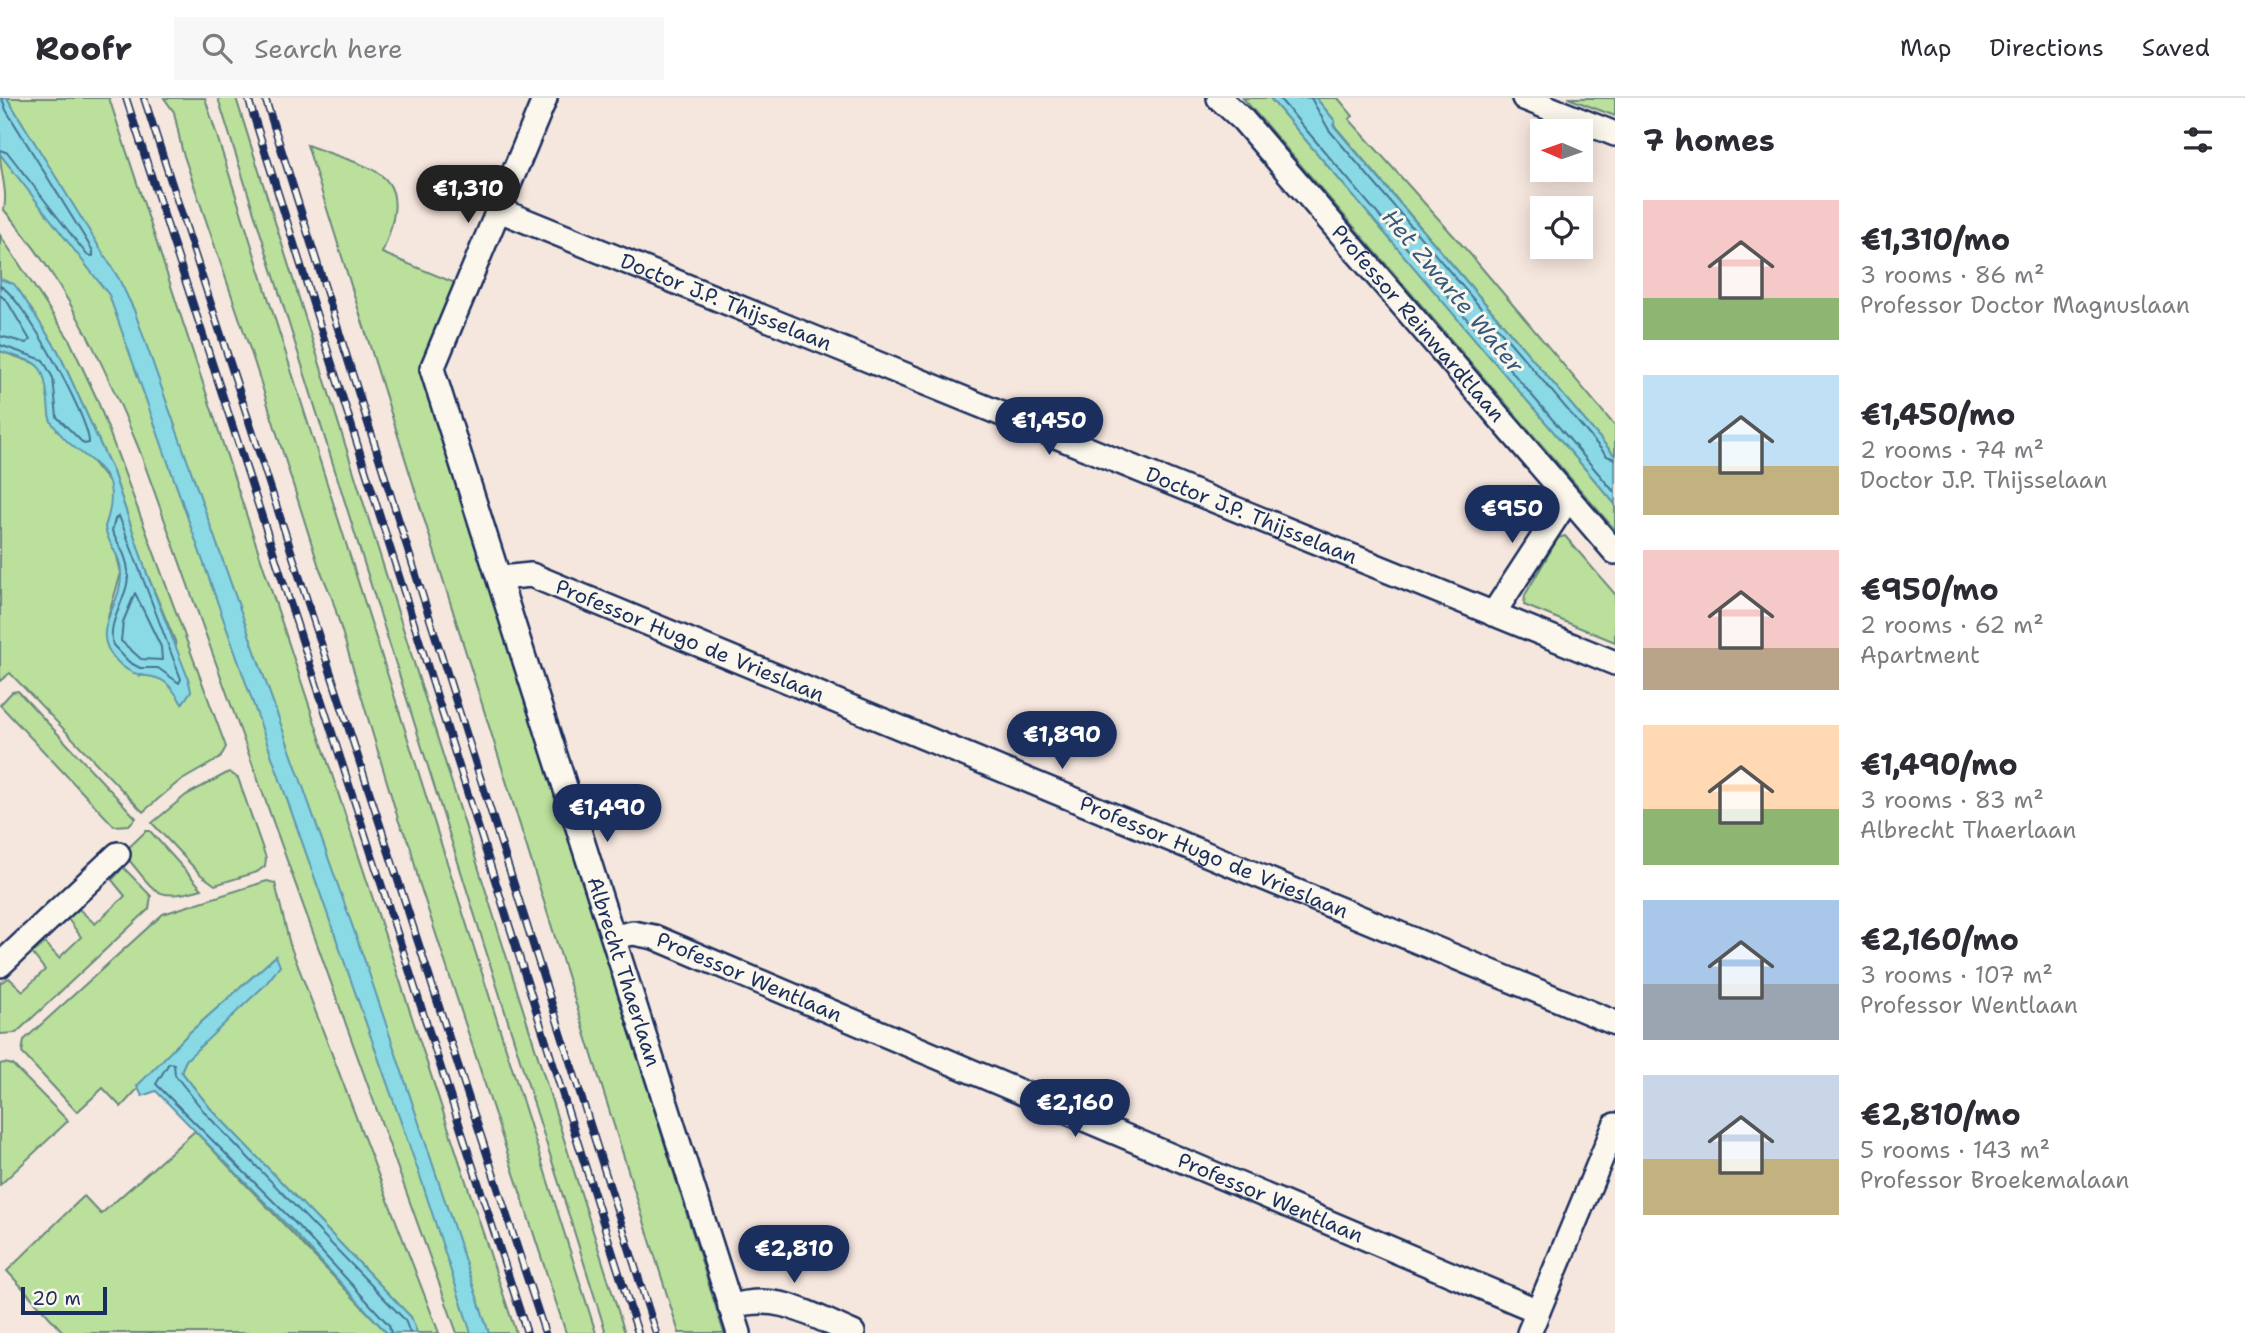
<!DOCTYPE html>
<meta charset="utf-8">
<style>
:root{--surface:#fff;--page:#f7f7f7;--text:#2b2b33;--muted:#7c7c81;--line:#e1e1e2;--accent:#1b2f5e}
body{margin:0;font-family:"Shantell Sans",sans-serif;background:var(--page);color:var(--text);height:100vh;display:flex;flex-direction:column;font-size:26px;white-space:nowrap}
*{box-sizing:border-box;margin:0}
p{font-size:23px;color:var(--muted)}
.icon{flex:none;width:38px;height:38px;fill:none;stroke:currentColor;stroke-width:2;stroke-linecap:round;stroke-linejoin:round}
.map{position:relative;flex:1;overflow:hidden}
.sheet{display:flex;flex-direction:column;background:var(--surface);width:630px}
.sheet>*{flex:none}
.needle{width:46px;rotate:272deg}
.tools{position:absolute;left:1530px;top:21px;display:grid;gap:14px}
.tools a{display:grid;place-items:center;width:63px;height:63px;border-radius:0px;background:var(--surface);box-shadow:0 4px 18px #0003;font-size:35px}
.scale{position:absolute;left:21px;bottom:18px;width:86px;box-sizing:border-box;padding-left:7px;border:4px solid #1b2f5e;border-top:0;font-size:19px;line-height:24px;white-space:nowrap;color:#1b2f5e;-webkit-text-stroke:5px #fbf7ec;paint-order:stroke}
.price{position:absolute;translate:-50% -60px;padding:0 16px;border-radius:24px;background:var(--accent);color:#fff;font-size:23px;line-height:46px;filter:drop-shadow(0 2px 4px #0008)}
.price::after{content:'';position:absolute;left:50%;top:42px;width:21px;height:16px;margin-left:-10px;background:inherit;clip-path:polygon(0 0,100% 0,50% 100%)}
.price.selected{background:#222;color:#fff}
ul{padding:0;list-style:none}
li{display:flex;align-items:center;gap:21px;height:175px;padding:0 28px}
li span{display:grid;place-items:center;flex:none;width:196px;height:140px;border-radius:0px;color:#555}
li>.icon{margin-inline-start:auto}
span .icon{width:84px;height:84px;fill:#fffc;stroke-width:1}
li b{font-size:30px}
h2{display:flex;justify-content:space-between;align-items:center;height:84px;padding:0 28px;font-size:30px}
header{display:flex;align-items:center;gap:42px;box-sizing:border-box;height:98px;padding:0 35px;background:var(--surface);border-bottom:2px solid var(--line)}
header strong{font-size:33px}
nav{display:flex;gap:38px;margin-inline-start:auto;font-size:24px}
.search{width:490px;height:63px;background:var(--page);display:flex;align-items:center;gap:18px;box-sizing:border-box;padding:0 24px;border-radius:0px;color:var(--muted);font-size:26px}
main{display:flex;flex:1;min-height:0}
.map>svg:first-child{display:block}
</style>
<header>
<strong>Roofr</strong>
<div class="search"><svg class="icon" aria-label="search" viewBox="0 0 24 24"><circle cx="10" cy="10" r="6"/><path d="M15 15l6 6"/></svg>Search here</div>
<nav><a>Map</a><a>Directions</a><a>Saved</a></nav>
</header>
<main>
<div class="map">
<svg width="1615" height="1235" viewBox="0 0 1615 1235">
<rect width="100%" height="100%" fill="#f6e7de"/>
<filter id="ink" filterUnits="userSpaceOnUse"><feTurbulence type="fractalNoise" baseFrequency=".0143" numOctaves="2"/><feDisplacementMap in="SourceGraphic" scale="14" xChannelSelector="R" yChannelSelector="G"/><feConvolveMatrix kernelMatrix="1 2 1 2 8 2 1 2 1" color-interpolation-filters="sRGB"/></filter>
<g filter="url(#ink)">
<g fill="#bae09b" stroke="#6a887c" stroke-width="2">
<path d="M 7,0 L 109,0 L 516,1235 L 457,1235 L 139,351 C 104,266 65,182 4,112 C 8,92 0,75 0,56 L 108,194 L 84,126 Z"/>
<path d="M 164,0 L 205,0 L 596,1235 L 566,1235 L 419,784 L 410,747 L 399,724 L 332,500 L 319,469 L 255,266 L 182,52 L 174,14 Z"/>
<path d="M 218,0 L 236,0 L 625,1235 L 606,1235 Z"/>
<path d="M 1243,0 L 1270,0 L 1615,406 L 1615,432 Z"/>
<path d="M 1316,0 L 1338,0 L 1353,18 L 1349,21 L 1470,156 L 1615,328 L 1615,358 L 1333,26 L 1335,23 Z"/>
<path d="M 1568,0 L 1615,0 L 1615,18 Z"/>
<path d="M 307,47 C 375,73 417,70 382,155 L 455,185 L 421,268 L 724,1235 L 679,1235 Z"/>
<path d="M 0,137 L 69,241 L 97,301 L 226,649 L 220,660 L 177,685 L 143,714 L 10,575 L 0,583 L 0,253 L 37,266 L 43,273 L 87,357 L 111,387 L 111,412 L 105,429 L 116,454 L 121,475 L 108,519 L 139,578 C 160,574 172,587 182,605 L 175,543 L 147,476 L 113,374 L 58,253 L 20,194 L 13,186 L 0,181 Z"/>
<path d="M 1565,438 L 1615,496 L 1615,544 L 1524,507 L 1525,497 L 1558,440 Z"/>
<path d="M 18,593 L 136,720 L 129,727 L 114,728 L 0,607 L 12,594 Z"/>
<path d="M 229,674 L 238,680 L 266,760 L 265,768 L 257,774 L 215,787 L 200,776 L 152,725 L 186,697 Z"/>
<path d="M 146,733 L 150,733 L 202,791 C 152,806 155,791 123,755 Z"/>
<path d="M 120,766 L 151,798 L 149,811 L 16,935 L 0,936 L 0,885 L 9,880 L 23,893 L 45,872 L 32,855 L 45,845 L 59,860 L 81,839 L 68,821 L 79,811 L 95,826 L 125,798 L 112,782 L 121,772 Z"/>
<path d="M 267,783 L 275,785 L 290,847 L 439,1235 L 417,1235 L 411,1219 L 211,1011 L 181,973 L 186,962 L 276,858 L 189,935 L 121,1009 L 103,990 L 77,1014 L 22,955 L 24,942 L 163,816 Z"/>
<path d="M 4,965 L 13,967 L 68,1023 L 0,1087 L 0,966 Z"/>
<path d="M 195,1033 L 387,1235 L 64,1235 L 7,1173 L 84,1098 L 101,1116 Z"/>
</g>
<g fill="#8adae5" stroke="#5e96af" stroke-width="2">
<path d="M 0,0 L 7,0 L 119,181 L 134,212 L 368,872 L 489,1235 L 471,1235 L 421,1081 L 109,197 L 0,56 Z"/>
<path d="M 1270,0 L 1316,0 L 1335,23 L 1333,27 L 1615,358 L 1615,406 Z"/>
<path d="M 0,181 L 14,186 L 20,194 L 58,253 L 113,374 L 147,476 L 188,580 L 191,593 L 182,606 C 159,564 146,588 122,568 C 83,533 123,512 121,474 C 121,457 107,446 105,429 C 128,361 80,369 52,325 C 48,319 49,312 48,304 C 44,261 38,266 0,253 Z"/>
<path d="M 276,858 L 280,868 L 265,887 L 186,962 L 181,973 L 211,1011 L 411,1219 L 417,1235 L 387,1235 L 291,1131 L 156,993 L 142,998 L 137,988 L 189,935 Z"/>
</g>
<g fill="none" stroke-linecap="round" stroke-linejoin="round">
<g stroke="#477394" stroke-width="2">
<path d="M 1279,0 L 1615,395"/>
<path d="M 1311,0 L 1329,32 L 1607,358 L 1615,361"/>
<path d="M 0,52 L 8,55 L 87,157 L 93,158 L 93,153 L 6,12 L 2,0"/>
<path d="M 0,188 C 21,196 90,321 89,345 L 84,346 L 57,319 L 53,280 L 43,262 L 0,247"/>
<path d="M 0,197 L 7,203 L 30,242 L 26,245 L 0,238"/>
<path d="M 119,418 L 181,581 L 179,585 L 158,570 L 140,570 L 129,564 L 113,547 C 106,522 130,499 128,473 C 127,457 118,447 112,433 L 115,421 Z"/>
<path d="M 135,495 L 161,549 L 162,562 L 141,561 L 121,543 L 123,524 Z"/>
<path d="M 391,1235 L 389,1227 L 296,1126 L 156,986 L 169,965 L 174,966 L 175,977 L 206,1016 L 405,1222 L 410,1235"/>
</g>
<defs>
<g id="minor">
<path id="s1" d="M 545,0 L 432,271 L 739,1235"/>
<path id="s2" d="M 1219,0 L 1243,22 L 1615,454"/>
<path d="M 1524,0 L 1615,36"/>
<path id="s3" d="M 499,112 L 1615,565"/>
<path id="s4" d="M 500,480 L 531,477 L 1615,925"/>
<path d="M 1493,516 L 1568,401"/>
<path id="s5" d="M 614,839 L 633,835 L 654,839 L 1538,1213"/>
<path d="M 0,867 L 118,756"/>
<path d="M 730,1209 C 779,1194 808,1216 853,1235"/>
<path d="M 1529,1235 L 1615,1027"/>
</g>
</defs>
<use href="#minor" stroke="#1b2f5e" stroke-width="28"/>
<use href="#minor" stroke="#fbf7ec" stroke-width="23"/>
<defs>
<g id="rail">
<path d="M 126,0 L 527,1235"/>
<path d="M 144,0 L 545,1235"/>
<path d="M 248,0 L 638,1235"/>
<path d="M 265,0 L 656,1235"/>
</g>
</defs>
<use href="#rail" stroke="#1b2f5e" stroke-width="8"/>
<use href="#rail" stroke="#fbf7ec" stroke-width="5" stroke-dasharray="16" stroke-linecap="butt"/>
</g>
</g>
<g text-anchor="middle" stroke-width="6" stroke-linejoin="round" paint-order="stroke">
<g font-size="21" fill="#1b2f5e" stroke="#fbf7ec">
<text dy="7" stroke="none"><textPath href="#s3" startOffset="245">Doctor J.P. Thijsselaan</textPath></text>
<text dy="7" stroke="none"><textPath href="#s2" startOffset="301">Professor Reinwardtlaan</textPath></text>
<text dy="7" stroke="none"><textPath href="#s3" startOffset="812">Doctor J.P. Thijsselaan</textPath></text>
<text dy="7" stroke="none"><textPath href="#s4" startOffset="203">Professor Hugo de Vrieslaan</textPath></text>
<text dy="7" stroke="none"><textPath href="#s4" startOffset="770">Professor Hugo de Vrieslaan</textPath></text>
<text dy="7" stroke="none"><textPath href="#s1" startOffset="926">Albrecht Thaerlaan</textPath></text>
<text dy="7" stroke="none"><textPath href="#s5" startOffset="144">Professor Wentlaan</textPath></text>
<text dy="7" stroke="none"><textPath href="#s5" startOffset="710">Professor Wentlaan</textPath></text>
</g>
<g font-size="23" font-style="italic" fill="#375a80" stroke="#fbf7ec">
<text transform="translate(1453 193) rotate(50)" y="8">Het Zwarte Water</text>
</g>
</g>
</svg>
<div class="tools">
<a><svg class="needle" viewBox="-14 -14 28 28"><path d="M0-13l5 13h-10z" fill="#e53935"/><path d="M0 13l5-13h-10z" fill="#7c7c81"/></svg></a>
<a><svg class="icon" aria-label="locate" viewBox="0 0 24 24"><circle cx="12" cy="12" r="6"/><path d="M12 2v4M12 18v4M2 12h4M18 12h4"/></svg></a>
</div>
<div class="scale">20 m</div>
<b class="price selected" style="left:468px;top:127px">€1,310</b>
<b class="price" style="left:1049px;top:359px">€1,450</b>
<b class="price" style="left:1512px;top:447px">€950</b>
<b class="price" style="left:1062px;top:673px">€1,890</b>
<b class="price" style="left:607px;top:746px">€1,490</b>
<b class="price" style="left:1075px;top:1041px">€2,160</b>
<b class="price" style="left:794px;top:1187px">€2,810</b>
</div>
<section class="sheet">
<h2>7 homes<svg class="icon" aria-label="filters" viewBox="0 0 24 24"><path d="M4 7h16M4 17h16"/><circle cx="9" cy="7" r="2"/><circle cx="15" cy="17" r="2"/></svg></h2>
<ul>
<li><span style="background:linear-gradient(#f6c9c9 70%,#8fb573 0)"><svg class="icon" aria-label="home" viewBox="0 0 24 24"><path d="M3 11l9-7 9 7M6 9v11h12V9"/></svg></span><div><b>€1,310/mo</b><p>3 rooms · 86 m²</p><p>Professor Doctor Magnuslaan</p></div></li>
<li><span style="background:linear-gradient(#bfe0f5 65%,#c2b280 0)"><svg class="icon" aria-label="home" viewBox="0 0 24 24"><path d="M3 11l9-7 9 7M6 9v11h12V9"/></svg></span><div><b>€1,450/mo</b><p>2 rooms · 74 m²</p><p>Doctor J.P. Thijsselaan</p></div></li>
<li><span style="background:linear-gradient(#f6c9c9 70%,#b9a48a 0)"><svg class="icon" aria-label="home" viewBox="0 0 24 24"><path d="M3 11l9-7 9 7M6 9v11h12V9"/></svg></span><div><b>€950/mo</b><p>2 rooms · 62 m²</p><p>Apartment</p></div></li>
<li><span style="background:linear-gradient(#ffd9b3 60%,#8fb573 0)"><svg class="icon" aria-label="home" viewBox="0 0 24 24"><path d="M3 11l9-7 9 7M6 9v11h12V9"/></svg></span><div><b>€1,490/mo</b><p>3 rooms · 83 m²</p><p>Albrecht Thaerlaan</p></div></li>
<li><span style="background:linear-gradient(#a9c7e8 60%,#9aa5b1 0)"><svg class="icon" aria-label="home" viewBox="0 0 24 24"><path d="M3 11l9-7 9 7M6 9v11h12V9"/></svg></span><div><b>€2,160/mo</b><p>3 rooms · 107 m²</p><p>Professor Wentlaan</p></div></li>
<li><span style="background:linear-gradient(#c9d6e8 60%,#c2b280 0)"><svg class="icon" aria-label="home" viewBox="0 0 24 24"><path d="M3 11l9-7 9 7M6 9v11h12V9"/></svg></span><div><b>€2,810/mo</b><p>5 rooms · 143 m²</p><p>Professor Broekemalaan</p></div></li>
</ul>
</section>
</main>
